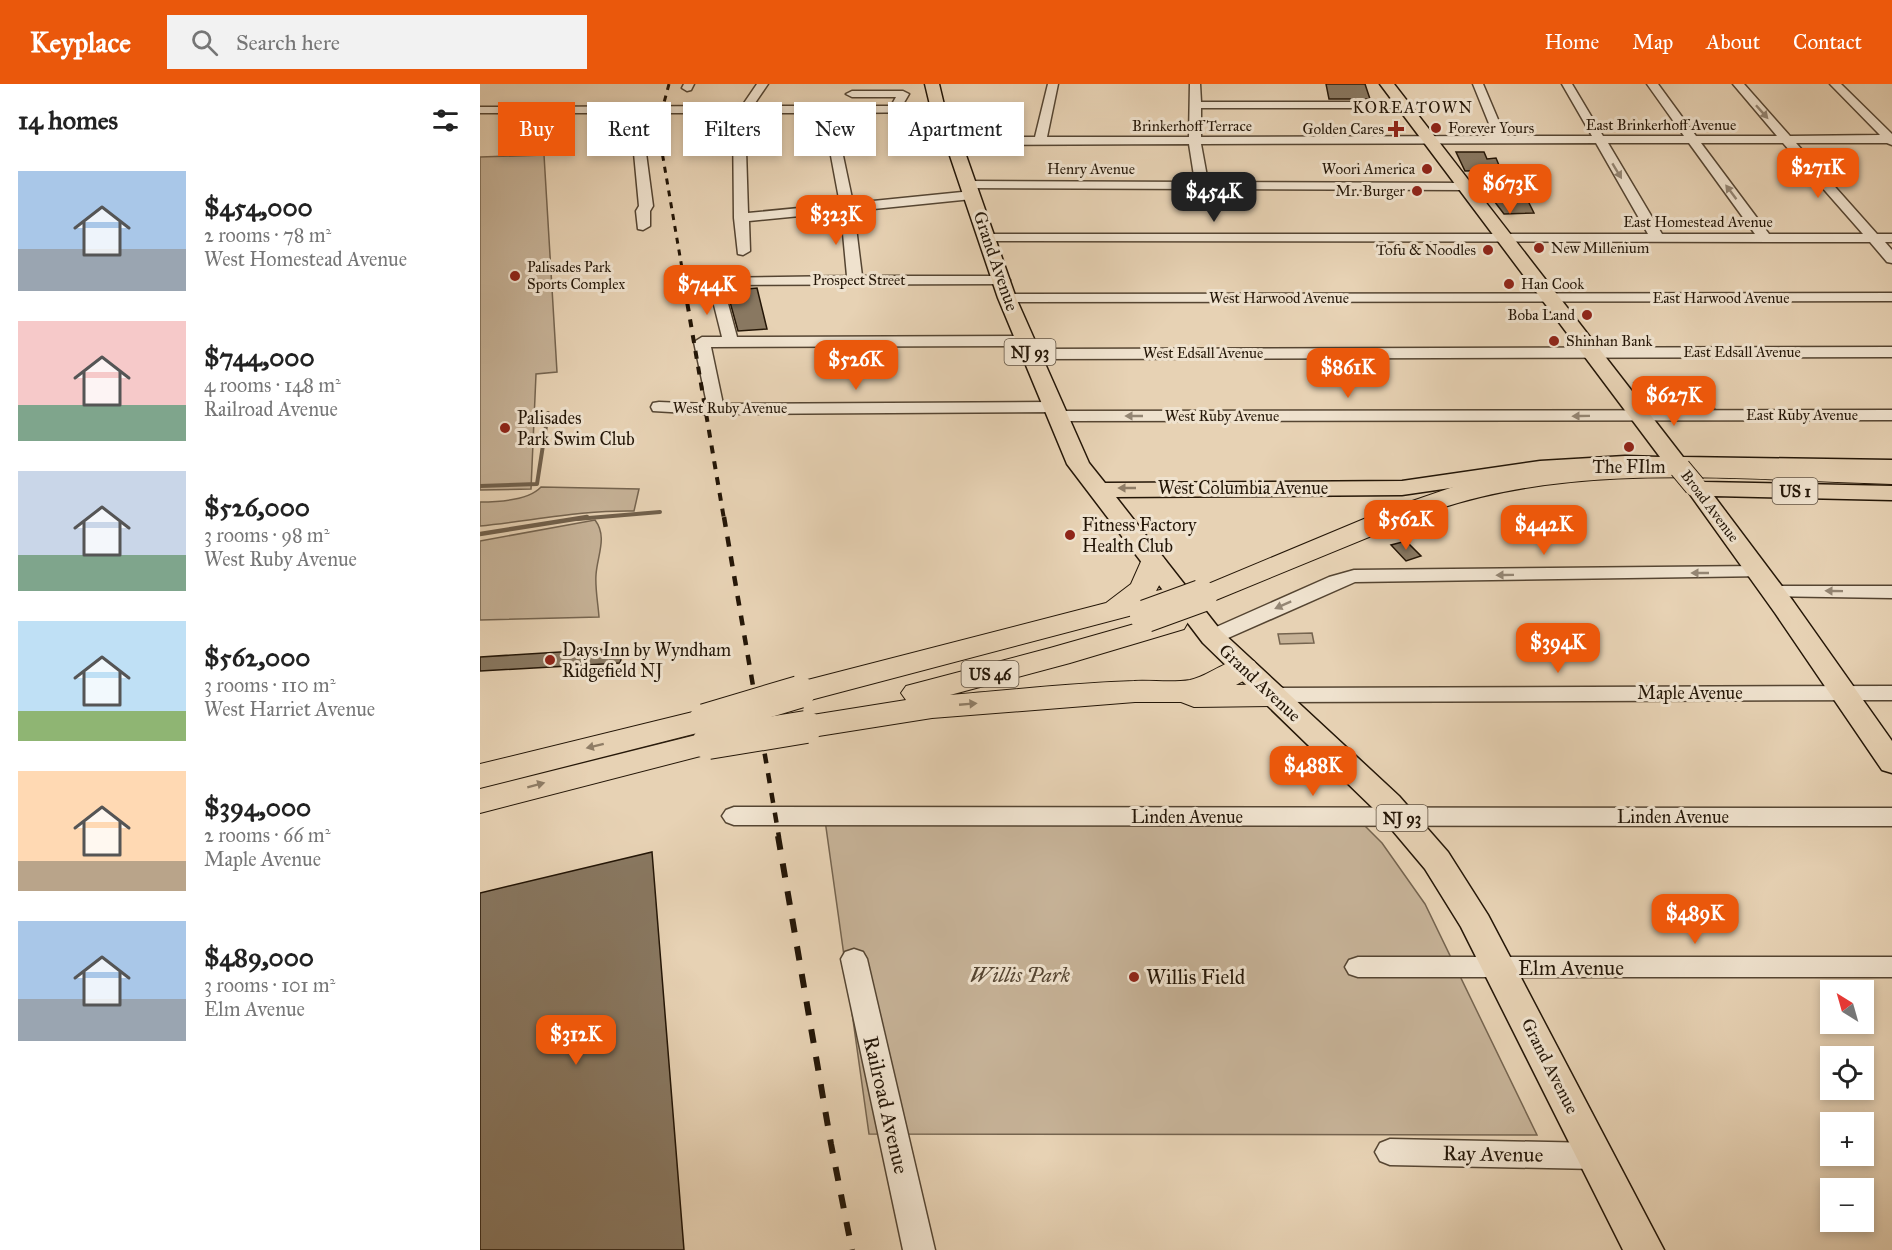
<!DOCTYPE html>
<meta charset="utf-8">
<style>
:root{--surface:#fff;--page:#f2f2f2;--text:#222;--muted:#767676;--accent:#ea580c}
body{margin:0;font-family:"IM FELL Great Primer",serif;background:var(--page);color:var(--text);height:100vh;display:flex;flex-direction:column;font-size:22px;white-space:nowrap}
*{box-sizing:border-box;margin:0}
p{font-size:20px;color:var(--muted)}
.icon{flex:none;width:33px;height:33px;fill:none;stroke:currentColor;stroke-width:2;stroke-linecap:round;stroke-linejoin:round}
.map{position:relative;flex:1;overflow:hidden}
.side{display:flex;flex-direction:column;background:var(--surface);width:480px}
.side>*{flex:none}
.banner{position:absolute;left:18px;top:18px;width:570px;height:54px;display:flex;gap:12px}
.needle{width:39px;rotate:323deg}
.tools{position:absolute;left:1340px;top:896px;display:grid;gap:12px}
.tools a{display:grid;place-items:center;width:54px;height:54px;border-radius:0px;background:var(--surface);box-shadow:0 3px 9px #0003;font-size:30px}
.price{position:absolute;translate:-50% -51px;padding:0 14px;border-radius:12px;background:var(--accent);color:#fff;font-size:20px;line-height:39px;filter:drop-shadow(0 2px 3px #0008)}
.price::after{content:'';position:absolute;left:50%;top:36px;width:18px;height:14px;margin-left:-9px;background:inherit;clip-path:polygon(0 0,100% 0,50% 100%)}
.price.current{background:#222;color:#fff}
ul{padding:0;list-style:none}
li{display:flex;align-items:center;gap:18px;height:150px;padding:0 18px}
li span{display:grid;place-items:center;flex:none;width:168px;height:120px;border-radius:0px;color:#555}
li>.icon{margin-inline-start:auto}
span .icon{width:72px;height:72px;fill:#fffc;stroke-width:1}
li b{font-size:26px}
h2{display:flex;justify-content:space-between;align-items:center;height:72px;padding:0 18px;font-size:26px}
.chip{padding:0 21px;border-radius:0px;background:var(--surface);box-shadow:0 3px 9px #0003;font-size:21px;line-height:54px}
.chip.current{background:var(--accent);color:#fff}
header{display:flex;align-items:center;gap:36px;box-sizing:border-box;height:84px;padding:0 30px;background:var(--accent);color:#fff}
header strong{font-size:28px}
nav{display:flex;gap:33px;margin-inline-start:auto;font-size:21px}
.search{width:420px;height:54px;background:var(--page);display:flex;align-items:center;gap:15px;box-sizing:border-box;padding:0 21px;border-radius:0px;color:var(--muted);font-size:22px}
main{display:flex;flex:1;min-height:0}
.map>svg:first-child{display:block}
</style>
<header>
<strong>Keyplace</strong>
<div class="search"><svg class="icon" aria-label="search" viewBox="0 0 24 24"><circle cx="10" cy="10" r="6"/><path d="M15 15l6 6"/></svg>Search here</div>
<nav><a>Home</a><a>Map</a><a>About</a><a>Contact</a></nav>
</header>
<main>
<section class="side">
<h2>14 homes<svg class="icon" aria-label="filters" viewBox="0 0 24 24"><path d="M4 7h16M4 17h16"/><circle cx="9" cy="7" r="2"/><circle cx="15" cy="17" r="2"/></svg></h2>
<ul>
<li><span style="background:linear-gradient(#a9c7e8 65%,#9aa5b1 0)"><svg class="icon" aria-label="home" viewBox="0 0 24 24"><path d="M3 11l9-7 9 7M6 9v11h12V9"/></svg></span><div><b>$454,000</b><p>2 rooms · 78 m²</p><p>West Homestead Avenue</p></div></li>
<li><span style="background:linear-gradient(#f6c9c9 70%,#7fa58c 0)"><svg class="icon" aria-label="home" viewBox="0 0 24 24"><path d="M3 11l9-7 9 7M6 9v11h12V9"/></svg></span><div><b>$744,000</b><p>4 rooms · 148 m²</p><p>Railroad Avenue</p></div></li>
<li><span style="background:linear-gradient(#c9d6e8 70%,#7fa58c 0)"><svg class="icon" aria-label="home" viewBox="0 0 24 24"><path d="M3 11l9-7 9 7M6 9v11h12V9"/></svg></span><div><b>$526,000</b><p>3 rooms · 98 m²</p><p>West Ruby Avenue</p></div></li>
<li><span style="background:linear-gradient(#bfe0f5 75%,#8fb573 0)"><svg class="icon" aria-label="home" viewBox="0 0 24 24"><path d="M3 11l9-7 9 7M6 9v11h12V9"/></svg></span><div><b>$562,000</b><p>3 rooms · 110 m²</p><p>West Harriet Avenue</p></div></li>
<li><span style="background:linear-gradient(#ffd9b3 75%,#b9a48a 0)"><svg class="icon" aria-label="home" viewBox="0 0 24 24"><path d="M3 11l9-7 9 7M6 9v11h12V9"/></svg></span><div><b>$394,000</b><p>2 rooms · 66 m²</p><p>Maple Avenue</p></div></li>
<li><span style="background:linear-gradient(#a9c7e8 65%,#9aa5b1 0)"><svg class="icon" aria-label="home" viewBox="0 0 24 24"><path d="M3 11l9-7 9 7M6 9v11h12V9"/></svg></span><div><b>$489,000</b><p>3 rooms · 101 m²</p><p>Elm Avenue</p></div></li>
</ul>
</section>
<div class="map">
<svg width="1412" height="1166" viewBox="0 0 1412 1166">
<rect width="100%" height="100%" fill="#e7d2b4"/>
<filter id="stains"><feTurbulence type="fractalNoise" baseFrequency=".00333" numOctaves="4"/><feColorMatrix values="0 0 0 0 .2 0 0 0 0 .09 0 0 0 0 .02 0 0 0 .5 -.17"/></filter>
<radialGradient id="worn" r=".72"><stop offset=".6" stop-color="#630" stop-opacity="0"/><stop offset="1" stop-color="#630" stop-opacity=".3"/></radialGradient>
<g fill="#c6b297" stroke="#75644f" stroke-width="1.5">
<path d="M 64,71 L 77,288 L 56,290 L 51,405 L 0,406 L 0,73 Z"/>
<path d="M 1220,298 L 1235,325 L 1175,324 L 1154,299 Z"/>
<path d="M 61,403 L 159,405 L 154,427 C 102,426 51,437 0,442 L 0,418 C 18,418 48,417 61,403 Z"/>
<path d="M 115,436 C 128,453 117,472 116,491 C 115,504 118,519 119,533 L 0,536 L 0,457 Z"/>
<path d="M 832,549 L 834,559 L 800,560 L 798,550 Z"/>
<path d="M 344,729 L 878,735 L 902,759 L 945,820 L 1057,1051 L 389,1050 Z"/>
</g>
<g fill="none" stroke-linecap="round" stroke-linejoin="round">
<g stroke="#71604b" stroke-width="4">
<path d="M 0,402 L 57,400 L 68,329"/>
<path d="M 97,435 L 180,428"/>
</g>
<path stroke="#71604b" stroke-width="4.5" d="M 0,450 L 107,433"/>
</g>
<g fill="#897861" stroke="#241607" stroke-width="1.5">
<path d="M 846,0 L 885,0 L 890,15 L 849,15 Z"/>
<path d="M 976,68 L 1004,68 L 1007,75 L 1016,74 L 1021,86 L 985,87 Z"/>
<path d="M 1011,113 L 1046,113 L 1054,129 L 1024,130 Z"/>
<path d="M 277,204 L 287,245 L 258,247 L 247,207 Z"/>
<path d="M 926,457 L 941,472 L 926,477 L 911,461 Z"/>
<path d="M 144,564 L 140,579 L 0,587 L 0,573 Z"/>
<path d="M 172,768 L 204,1166 L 0,1166 L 0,809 Z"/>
</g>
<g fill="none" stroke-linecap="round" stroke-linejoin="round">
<defs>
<g id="minor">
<path d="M 204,0 L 214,0 L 211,6 L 207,7 L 202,4 Z"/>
<path d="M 277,0 L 288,0 L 273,22 L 411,22 L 416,13 L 372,13 L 366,10 L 372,7 L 423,7 L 429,10 L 422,22 L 462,23 L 462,27 L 458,28 L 354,29 L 373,119 L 492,107 L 498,111 L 492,115 L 374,127 L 382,192 L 523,192 L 530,196 L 523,200 L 243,201 L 257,253 L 544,252 L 552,257 L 544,262 L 231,263 L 243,320 L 573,318 L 581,323 L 577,327 L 1412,326 L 1412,336 L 576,337 L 568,332 L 572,328 L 225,330 L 173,327 L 171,323 L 173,319 L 179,318 L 227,320 L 214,258 L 222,253 L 242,253 L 228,197 L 230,194 L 367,192 L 361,128 L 269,137 L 270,167 L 263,171 L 258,170 L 254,134 L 253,34 L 257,29 L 168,29 L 166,69 L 173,122 L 170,127 L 170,142 L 163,146 L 158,145 L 156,127 L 159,122 L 154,69 L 156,29 L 0,29 L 0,23 L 262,22 ZM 268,29 L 343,29 L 360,120 L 268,129 L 265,34 Z"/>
<path d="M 568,0 L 578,0 L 567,53 L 709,53 L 710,0 L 720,0 L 721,18 L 924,18 L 930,21 L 924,24 L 721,24 L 721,53 L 1014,52 L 993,0 L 1003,0 L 1025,52 L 1112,52 L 1082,0 L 1092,0 L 1123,52 L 1204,52 L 1167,0 L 1178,0 L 1216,52 L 1297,52 L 1253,0 L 1264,0 L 1310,52 L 1400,51 L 1350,0 L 1361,0 L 1412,50 L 1412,61 L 1407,59 L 1316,59 L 1397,150 L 1412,150 L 1412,158 L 1405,158 L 1412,166 L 1412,179 L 1407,178 L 1390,158 L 503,157 L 501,154 L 503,151 L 508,150 L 1168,150 L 1116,59 L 721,60 L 728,98 L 990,99 L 992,102 L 986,106 L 484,104 L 482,101 L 484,98 L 488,97 L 715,98 L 709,60 L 473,61 L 467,57 L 473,53 L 555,53 ZM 1128,59 L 1209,59 L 1275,150 L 1182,150 ZM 1221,59 L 1303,59 L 1383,150 L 1289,150 Z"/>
<path d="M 1412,209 L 1412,217 L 527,218 L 520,214 L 527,210 Z"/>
<path d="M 1412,263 L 1412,273 L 551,275 L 543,270 L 551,265 Z"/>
<path d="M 1279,482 L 1286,484 L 1289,488 L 1286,492 L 875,498 L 739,558 L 732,559 L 725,558 L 722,553 L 725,548 L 849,493 L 874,486 Z"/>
<path d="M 1293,502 L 1412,502 L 1412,514 L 1286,512 L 1283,508 L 1286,504 Z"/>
<path d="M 1412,602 L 1412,616 L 792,618 L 784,616 L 781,611 L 784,606 L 792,604 Z"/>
<path d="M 254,723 L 1412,724 L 1412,742 L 254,741 L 246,738 L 242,732 L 246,726 Z"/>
<path d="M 374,865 L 383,868 L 387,875 L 455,1166 L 423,1166 L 361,875 L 365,868 Z"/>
<path d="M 878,873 L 1412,873 L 1412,893 L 878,893 L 869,890 L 865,883 L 869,876 Z"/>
<path d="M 910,1055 L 1116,1059 L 1126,1063 L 1131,1072 L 1126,1081 L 1116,1085 L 910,1081 L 900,1077 L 895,1068 L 900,1059 Z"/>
</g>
<g id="major">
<path d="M 445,0 L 459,0 L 465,25 L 481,57 L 536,214 L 609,379 L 625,399 L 922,397 L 1060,377 L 1145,372 L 1180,373 L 900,0 L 914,0 L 1203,373 L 1412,376 L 1412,390 L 1209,387 L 1200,391 L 1190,386 L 1145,386 L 1060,391 L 922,411 L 636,413 L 741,547 L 919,712 L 968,768 L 1008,831 L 1184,1166 L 1143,1166 L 981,843 L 945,785 L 897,728 L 723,559 L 587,380 L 518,214 L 465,57 L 451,25 Z"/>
<path d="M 1215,395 L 1224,398 L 1412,402 L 1412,416 L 1234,412 L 1313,517 L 1412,657 L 1412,689 L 1402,686 L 1295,529 L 1204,402 L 1207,397 Z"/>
</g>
<g id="highway">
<path d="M 1196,379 L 1412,384 L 1412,400 C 1262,396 1093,377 950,428 L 731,518 L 721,521 L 711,518 L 708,515 L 706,517 L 319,619 L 308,615 L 303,608 L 308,601 L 626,519 L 651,500 L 663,473 L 673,470 L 683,473 L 687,479 L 683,494 L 676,507 L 696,502 L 706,505 L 709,508 L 903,427 L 973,403 L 1035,390 L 1088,384 Z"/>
<path d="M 693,529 L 704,531 L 708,538 L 704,545 L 590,579 L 470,611 C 531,606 593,599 654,597 C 672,596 692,599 710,596 C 733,591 750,570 774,577 L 779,584 L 774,591 L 756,601 L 792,600 L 803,604 L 808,611 L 803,618 L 792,622 L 714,623 L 701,618 L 655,618 L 452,634 L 326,654 L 314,651 L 309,643 L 314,635 L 326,632 L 426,616 L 421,609 L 426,602 L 570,564 Z"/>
<path d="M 225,625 L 237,628 L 241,636 L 237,644 L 0,704 L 0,680 Z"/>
<path d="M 228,648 L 240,651 L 245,659 L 240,667 L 0,729 L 0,705 Z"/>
</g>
</defs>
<use href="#minor" stroke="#554532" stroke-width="3"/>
<use href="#major" stroke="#241607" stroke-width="3"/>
<use href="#highway" stroke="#241607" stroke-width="2"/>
<use href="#minor" fill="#efe2ce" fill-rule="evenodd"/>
<use href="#major" fill="#e7d2b4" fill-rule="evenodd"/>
<use href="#highway" fill="#e7d2b4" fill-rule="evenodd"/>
<path stroke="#241607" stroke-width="3" stroke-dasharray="6 6" stroke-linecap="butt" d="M 189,0 L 182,26 L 181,62 L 203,190"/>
<path stroke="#241607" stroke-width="4" stroke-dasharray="8 8" stroke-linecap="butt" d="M 202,188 L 244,435"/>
<path stroke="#241607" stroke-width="4.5" stroke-dasharray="10 10" stroke-linecap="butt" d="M 244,433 L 299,753"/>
<path stroke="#241607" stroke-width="6" stroke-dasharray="14 14" stroke-linecap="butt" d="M 298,752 L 351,1060 L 372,1166"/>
<defs>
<path id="major-bridge" d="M 1200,384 L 1215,402"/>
<g id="highway-bridge">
<path d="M 666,532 L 721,512"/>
<path d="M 225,636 L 319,608"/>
<path d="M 228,659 L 326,643"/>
</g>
</defs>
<use href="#major-bridge" stroke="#241607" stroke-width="23" stroke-linecap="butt"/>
<use href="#highway-bridge" stroke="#241607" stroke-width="34" stroke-linecap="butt"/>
<use href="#major-bridge" stroke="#e7d2b4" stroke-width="21"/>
<use href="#highway-bridge" stroke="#e7d2b4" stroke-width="32"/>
</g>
<defs><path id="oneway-solid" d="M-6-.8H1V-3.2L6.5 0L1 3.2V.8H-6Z" transform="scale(1.5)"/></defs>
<g fill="#948674">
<use href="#oneway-solid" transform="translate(1282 28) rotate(48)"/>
<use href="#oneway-solid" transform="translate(1137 87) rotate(59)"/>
<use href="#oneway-solid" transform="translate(1251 108) rotate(-127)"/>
<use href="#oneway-solid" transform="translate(654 332) rotate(-180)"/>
<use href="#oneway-solid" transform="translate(1101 332) rotate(179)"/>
<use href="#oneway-solid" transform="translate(1220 489) rotate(180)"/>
<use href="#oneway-solid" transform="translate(1025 491) rotate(179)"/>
<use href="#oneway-solid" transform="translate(1354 507) rotate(-179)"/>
<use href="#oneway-solid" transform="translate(803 521) rotate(156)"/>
</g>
<g fill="#8f7d66">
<use href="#oneway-solid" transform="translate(647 404) rotate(180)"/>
<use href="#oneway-solid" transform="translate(488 620) rotate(-5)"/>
<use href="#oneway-solid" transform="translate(115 662) rotate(166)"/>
<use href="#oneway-solid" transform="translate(56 701) rotate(-15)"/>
</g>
<g fill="#8f2418" stroke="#efe2ce" stroke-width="2">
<circle cx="956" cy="44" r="6"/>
<path d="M913 36h6v6h6v6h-6v6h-6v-6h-6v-6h6z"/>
<circle cx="947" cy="85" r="6"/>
<circle cx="937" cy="107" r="6"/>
<circle cx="1059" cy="164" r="6"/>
<circle cx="1008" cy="166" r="6"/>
<circle cx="35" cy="192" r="6"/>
<circle cx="1029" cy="200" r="6"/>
<circle cx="1107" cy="231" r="6"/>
<circle cx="1074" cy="257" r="6"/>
<circle cx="25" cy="344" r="6"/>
<circle cx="1149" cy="363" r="6"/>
<circle cx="590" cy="451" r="6"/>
<circle cx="70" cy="576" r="6"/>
<circle cx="654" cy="893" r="6"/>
</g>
<g text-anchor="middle" stroke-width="6" stroke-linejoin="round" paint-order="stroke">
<g font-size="15" fill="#241607" stroke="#efe2ce">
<text x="1181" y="46">East Brinkerhoff Avenue</text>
<text x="712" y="47">Brinkerhoff Terrace</text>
<text x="611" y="90">Henry Avenue</text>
<text x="1218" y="143">East Homestead Avenue</text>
<text x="379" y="201">Prospect Street</text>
<text x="799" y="219">West Harwood Avenue</text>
<text x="1241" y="219">East Harwood Avenue</text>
<text x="1262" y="273">East Edsall Avenue</text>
<text x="723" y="274">West Edsall Avenue</text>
<text x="250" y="329">West Ruby Avenue</text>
<text x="1322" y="336">East Ruby Avenue</text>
<text x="742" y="337">West Ruby Avenue</text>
<text transform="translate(1230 422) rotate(53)" y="5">Broad Avenue</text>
</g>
<g font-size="15" fill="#241607" stroke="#efe2ce" text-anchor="start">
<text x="968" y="49">Forever Yours</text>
<text x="904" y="50" text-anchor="end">Golden Cares</text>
<text x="935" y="90" text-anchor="end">Woori America</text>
<text x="925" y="112" text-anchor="end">Mr. Burger</text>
<text x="1071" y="169">New Millenium</text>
<text x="996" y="171" text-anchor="end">Tofu &amp; Noodles</text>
<text x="47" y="188">Palisades Park<tspan x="47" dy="17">Sports Complex</tspan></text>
<text x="1041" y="205">Han Cook</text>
<text x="1095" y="236" text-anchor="end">Boba Land</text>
<text x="1086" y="262">Shinhan Bank</text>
</g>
<g font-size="16" letter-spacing="1.5" fill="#241607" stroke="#efe2ce">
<text x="933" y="29">KOREATOWN</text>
</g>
<g fill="#efe2ce" stroke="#615343" stroke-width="1.5">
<rect x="524.5" y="255" width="51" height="26" rx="4.5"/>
<rect x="1292.5" y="394" width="45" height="26" rx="4.5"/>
<rect x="481.5" y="577" width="57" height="26" rx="4.5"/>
<rect x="896.5" y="721" width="51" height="26" rx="4.5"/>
</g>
<g font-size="16" font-weight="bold" fill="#241607">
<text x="550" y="274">NJ 93</text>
<text x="1315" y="413">US 1</text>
<text x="510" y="596">US 46</text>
<text x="922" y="740">NJ 93</text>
</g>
<g font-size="18" fill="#241607" stroke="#efe2ce">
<text transform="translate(516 177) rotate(71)" y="6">Grand Avenue</text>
<text x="763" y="410">West Columbia Avenue</text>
<text transform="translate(780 599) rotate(43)" y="6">Grand Avenue</text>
<text x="1210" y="615">Maple Avenue</text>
<text x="707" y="739">Linden Avenue</text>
<text x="1193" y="739">Linden Avenue</text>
<text transform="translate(1070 982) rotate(63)" y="6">Grand Avenue</text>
</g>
<g font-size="18" fill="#241607" stroke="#efe2ce" text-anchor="start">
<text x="37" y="340">Palisades<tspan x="37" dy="21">Park Swim Club</tspan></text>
<text x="1149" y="389" text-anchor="middle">The FIlm</text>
<text x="602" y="447">Fitness Factory<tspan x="602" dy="21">Health Club</tspan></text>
<text x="82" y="572">Days Inn by Wyndham<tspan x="82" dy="21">Ridgefield NJ</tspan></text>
</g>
<g font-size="21" fill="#241607" stroke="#efe2ce">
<text x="1091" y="891">Elm Avenue</text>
<text transform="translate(406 1021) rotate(77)" y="7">Railroad Avenue</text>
<text transform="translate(1013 1070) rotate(1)" y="7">Ray Avenue</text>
</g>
<g font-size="21" font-style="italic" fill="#554532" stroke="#efe2ce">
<text x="540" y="898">Willis Park</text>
</g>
<g font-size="21" fill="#241607" stroke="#efe2ce" text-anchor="start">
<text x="666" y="900">Willis Field</text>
</g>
</g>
<rect width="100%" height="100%" filter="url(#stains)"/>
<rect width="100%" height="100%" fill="url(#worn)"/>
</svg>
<div class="tools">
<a><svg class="needle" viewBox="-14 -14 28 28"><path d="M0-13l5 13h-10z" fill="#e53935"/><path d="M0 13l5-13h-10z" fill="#767676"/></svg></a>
<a><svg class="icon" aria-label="locate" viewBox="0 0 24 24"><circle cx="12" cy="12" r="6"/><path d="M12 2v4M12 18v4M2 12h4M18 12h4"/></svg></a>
<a>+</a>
<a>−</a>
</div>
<b class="price" style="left:1338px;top:115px">$271K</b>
<b class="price" style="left:1030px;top:131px">$673K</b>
<b class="price current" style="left:734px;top:139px">$454K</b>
<b class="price" style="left:356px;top:162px">$323K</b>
<b class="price" style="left:227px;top:232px">$744K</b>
<b class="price" style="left:376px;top:307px">$526K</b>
<b class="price" style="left:868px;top:315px">$861K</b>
<b class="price" style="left:1194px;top:343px">$627K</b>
<b class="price" style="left:926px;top:467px">$562K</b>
<b class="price" style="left:1064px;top:472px">$442K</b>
<b class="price" style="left:1078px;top:590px">$394K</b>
<b class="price" style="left:833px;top:713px">$488K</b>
<b class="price" style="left:1215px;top:861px">$489K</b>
<b class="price" style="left:96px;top:982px">$312K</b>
<div class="banner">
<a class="chip current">Buy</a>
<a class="chip">Rent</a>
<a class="chip">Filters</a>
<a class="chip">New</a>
<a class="chip">Apartment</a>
</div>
</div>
</main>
